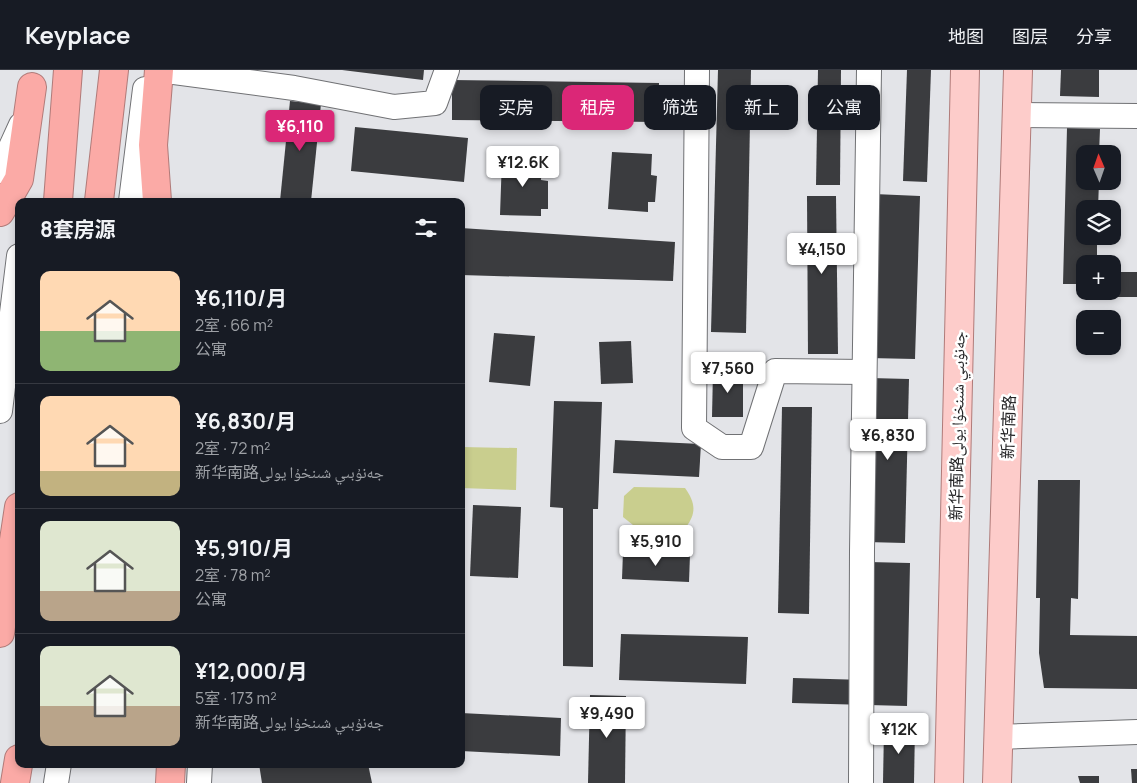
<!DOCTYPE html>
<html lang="zh">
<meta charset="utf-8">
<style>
:root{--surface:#171b24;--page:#20242c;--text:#f1f3f6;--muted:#9ea1a6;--line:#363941;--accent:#db2777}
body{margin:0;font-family:Manrope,"Noto Naskh Arabic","Noto Sans SC",sans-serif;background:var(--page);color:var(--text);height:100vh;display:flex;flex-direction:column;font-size:19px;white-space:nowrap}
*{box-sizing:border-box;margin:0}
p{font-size:16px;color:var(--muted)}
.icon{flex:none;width:28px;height:28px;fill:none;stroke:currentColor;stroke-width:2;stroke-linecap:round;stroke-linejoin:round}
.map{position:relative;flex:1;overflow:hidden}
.sheet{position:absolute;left:15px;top:128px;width:450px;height:570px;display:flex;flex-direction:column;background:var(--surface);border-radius:10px;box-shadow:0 2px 8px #0003}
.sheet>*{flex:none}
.banner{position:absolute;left:480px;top:15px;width:475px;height:45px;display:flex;gap:10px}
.needle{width:32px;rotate:358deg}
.fabs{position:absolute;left:1076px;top:75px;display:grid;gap:10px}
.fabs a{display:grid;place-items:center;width:45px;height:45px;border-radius:10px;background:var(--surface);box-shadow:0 2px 8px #0003;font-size:25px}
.price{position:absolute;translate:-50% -42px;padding:0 11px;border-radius:5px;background:#fff;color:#222;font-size:16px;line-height:32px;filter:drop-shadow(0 1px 2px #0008)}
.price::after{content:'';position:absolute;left:50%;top:30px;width:15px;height:11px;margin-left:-8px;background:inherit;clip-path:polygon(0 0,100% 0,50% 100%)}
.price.on{background:var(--accent);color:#fff}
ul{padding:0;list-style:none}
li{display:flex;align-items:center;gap:15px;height:125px;padding:0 25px}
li+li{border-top:1px solid var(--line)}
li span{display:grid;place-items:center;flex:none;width:140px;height:100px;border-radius:10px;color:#555}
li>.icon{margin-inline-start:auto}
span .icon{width:60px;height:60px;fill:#fffc;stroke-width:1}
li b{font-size:21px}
h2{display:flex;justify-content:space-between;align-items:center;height:60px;padding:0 25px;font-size:21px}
.chip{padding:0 18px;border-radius:10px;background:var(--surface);box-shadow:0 2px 8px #0003;font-size:18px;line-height:45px}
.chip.on{background:var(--accent);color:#fff}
header{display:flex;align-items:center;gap:30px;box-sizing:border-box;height:70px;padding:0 25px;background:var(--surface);border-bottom:1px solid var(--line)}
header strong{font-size:24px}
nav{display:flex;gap:28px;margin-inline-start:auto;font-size:18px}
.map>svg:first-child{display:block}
</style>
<header>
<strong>Keyplace</strong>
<nav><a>地图</a><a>图层</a><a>分享</a></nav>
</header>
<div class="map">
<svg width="1137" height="713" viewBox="0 0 1137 713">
<rect width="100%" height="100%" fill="#e3e4e8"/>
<g fill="#c9ce8e">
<path d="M 461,377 L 517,378 L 516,420 L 461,418 Z"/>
<path d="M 634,417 L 685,418 C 695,432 697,443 686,457 L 633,455 L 623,447 L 624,426 Z"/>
</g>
<g fill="#3b3c3f">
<path d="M 342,0 L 424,0 L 423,10 Z"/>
<path d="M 718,0 L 751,0 L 746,263 L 711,262 Z"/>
<path d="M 818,0 L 841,0 L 840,115 L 816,115 Z"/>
<path d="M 907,0 L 931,0 L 927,112 L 903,111 Z"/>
<path d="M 1061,0 L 1099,0 L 1099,27 L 1060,26 Z"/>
<path d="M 452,10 L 659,13 L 658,52 L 452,50 Z"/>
<path d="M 290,31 L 321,34 L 311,131 L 280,131 Z"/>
<path d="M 355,57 L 468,68 L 464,112 L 351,101 Z"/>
<path d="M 1067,58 L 1100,59 L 1099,84 L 1085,84 L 1085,111 L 1099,111 L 1098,139 L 1085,139 L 1085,166 L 1097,166 L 1097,194 L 1085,194 L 1085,214 L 1063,214 Z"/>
<path d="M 612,82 L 652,84 L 651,105 L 657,106 L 655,132 L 648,132 L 648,142 L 608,139 Z"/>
<path d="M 502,88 L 542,89 L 541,110 L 548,111 L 548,139 L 541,139 L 541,146 L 500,145 Z"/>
<path d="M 874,124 L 920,126 L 915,289 L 869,288 Z"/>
<path d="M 807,126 L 836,126 L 838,284 L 808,284 Z"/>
<path d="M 461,158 L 675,172 L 673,211 L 461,205 Z"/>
<path d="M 1112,202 L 1137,202 L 1137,227 L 1109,227 L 1109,221 L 1112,221 Z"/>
<path d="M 494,263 L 535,266 L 530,316 L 489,312 Z"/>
<path d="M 631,271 L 633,313 L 601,314 L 599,272 Z"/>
<path d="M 713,301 L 743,302 L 743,347 L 712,347 Z"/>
<path d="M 870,308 L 909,309 L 905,473 L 866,472 Z"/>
<path d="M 554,331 L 602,332 L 598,439 L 593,439 L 593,597 L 563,596 L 563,438 L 550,437 Z"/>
<path d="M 782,337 L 812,337 L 809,544 L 778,543 Z"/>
<path d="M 615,370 L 701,374 L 699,407 L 613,403 Z"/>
<path d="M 1038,410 L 1080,410 L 1078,529 L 1071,528 L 1070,565 L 1137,566 L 1137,619 L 1044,618 L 1039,583 L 1040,528 L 1036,528 Z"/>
<path d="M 473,435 L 521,437 L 518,508 L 470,506 Z"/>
<path d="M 623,482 L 690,485 L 689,512 L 622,509 Z"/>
<path d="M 869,492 L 910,493 L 907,636 L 792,633 L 793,608 L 866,610 Z"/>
<path d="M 621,564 L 748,567 L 746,614 L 619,610 Z"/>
<path d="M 590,625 L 626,626 L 625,713 L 588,713 Z"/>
<path d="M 461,643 L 561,648 L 560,686 L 461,681 Z"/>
<path d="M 915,657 L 914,713 L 883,713 L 884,658 Z"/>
<path d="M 259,694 L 368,694 L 372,713 L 262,713 Z"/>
<path d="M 1131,699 L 1137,699 L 1137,713 L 1132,713 Z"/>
<path d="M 1078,706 L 1099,706 L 1099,713 L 1080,713 Z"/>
</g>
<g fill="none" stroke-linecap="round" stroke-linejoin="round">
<defs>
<g id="minor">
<path d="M 159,0 L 294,18 L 394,37 L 435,33 L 447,0"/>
<path d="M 697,0 L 694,358 L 722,377 L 751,377 L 775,301 L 864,302"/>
<path d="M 1017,45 L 1137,46"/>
<path d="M 0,101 L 21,55"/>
<path d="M 131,131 L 145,19"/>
<path d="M 0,341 L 19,186"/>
<path d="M 998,667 L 1137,662"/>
<path d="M 56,713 L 59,694"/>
<path d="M 199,713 L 200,694"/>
<path d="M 861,713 L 862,481 L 869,0"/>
</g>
<g id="major">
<path d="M 949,713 L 965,0"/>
<path d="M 997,713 L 1018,0"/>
</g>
<g id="highway">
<path d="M 58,131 L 68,0"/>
<path d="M 99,131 L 114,0"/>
<path d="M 157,131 L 153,75 L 159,0"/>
<path d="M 0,142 L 19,109 L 32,17"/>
<path d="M 0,563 L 19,437"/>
<path d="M 15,713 L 19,689"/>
<path d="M 170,713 L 171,694"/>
</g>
</defs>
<use href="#minor" stroke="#707174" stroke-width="26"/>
<use href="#major" stroke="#b07b79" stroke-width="30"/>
<use href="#highway" stroke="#b07b79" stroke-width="30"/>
<use href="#minor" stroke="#fff" stroke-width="24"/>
<use href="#major" stroke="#fdccca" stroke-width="28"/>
<use href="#highway" stroke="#fbaaa6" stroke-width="28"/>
</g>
<g text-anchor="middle" stroke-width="5" stroke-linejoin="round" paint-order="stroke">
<g font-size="16" fill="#242426" stroke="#fff">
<text transform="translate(957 356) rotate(-89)" y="6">新华南路جەنۇبىي شىنخۇا يولى</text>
<text transform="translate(1008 357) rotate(-88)" y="6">新华南路</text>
</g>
</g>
</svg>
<div class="fabs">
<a><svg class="needle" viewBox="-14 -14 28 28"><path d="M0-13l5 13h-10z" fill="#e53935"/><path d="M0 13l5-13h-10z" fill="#9ea1a6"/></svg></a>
<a><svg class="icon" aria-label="layers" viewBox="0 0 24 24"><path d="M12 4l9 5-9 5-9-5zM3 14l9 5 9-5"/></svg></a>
<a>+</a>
<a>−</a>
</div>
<b class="price on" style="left:300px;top:82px">¥6,110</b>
<b class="price" style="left:523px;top:118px">¥12.6K</b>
<b class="price" style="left:822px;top:205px">¥4,150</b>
<b class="price" style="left:728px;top:324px">¥7,560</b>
<b class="price" style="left:888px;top:391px">¥6,830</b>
<b class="price" style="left:656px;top:497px">¥5,910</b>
<b class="price" style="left:607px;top:669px">¥9,490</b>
<b class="price" style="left:899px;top:685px">¥12K</b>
<div class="banner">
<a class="chip">买房</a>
<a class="chip on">租房</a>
<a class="chip">筛选</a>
<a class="chip">新上</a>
<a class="chip">公寓</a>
</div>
<section class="sheet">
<h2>8套房源<svg class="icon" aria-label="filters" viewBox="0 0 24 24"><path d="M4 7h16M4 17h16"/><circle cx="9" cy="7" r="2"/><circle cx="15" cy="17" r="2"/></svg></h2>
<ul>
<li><span style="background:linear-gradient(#ffd9b3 60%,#8fb573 0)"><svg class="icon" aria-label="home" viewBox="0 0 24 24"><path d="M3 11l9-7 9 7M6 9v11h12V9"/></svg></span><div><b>¥6,110/月</b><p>2室 · 66 m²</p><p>公寓</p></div></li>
<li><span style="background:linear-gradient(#ffd9b3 75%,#c2b280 0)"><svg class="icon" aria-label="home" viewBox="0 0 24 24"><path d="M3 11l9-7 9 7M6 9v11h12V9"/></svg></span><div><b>¥6,830/月</b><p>2室 · 72 m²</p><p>新华南路جەنۇبىي شىنخۇا يولى</p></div></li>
<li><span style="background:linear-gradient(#dfe7d0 70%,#b9a48a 0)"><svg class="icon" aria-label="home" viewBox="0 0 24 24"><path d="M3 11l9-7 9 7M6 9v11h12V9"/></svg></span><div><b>¥5,910/月</b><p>2室 · 78 m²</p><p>公寓</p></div></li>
<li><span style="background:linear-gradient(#dfe7d0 60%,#b9a48a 0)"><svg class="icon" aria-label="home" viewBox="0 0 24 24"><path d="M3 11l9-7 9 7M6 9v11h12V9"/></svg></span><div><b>¥12,000/月</b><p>5室 · 173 m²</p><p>新华南路جەنۇبىي شىنخۇا يولى</p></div></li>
</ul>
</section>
</div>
